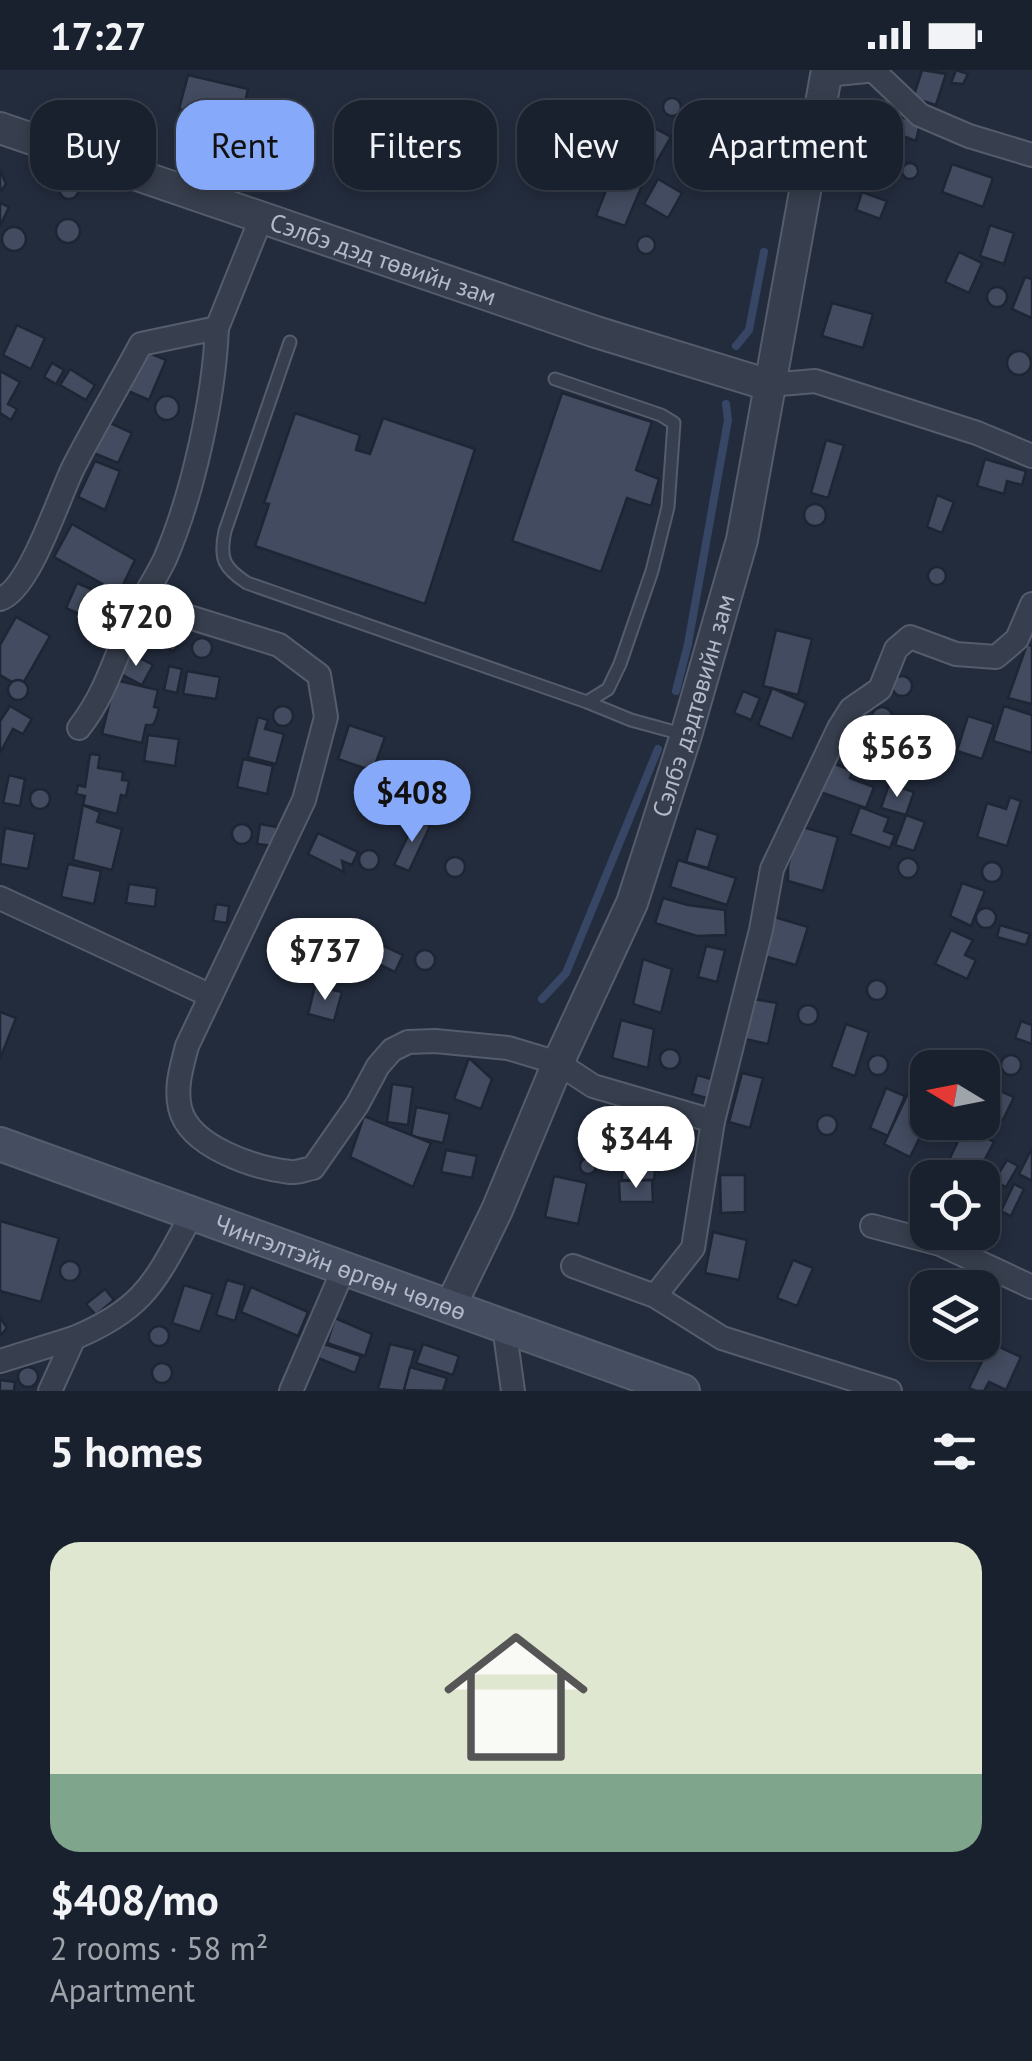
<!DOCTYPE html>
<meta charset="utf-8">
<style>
:root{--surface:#1a212e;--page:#232936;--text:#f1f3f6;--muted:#9fa3aa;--line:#383e4a;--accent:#87a9f9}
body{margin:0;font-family:"PT Sans",sans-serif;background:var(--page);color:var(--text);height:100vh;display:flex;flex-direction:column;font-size:38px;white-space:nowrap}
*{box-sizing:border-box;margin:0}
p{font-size:32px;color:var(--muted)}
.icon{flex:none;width:55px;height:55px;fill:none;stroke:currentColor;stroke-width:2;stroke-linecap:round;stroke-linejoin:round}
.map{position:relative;height:1321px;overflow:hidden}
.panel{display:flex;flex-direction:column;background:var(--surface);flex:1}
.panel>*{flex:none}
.guide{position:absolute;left:30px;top:30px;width:972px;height:90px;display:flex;gap:20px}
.needle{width:65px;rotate:280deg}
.controls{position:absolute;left:910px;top:980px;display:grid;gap:20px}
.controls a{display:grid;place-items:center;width:90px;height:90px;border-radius:20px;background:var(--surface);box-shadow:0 5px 15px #0003,0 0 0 2px var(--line);font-size:50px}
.price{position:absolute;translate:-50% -85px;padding:0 22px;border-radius:35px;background:#fff;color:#222;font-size:32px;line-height:65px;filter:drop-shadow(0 2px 5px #0008)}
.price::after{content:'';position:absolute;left:50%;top:60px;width:30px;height:22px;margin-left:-15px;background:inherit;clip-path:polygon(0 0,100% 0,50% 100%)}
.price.on{background:var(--accent);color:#111}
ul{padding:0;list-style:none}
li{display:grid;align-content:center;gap:20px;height:530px;padding:0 50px}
li span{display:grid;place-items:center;height:310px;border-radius:30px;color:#555}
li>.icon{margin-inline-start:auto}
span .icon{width:180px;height:180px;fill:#fffc;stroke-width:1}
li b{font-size:42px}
h2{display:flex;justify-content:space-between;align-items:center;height:120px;padding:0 50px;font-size:42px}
.pill{padding:0 35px;border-radius:30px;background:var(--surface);box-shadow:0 5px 15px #0003,0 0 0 2px var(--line);font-size:35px;line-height:90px}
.pill.on{background:var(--accent);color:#111}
.status{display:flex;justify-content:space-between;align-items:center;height:70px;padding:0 50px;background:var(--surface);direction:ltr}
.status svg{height:28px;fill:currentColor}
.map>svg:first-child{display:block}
</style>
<div class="status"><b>17:27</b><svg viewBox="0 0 49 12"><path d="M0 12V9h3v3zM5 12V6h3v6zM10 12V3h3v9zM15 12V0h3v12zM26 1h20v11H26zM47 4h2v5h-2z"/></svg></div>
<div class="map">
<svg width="1032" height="1321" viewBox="0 0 1032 1321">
<rect width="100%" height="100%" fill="#232c3d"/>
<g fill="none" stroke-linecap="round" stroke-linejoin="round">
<g stroke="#364664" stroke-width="8">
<path d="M 736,276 L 749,260 L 764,182"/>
<path d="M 676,621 L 688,574 L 728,350 L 726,334"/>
<path d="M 542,929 L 566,903 L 658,679"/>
</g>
</g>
<g fill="#424b5f" stroke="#1e2534" stroke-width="2.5">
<path d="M 922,0 L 946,4 L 936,35 L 913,28 Z"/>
<path d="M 956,0 L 968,4 L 963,14 L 951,13 Z"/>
<path d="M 188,5 L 248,19 L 240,54 L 179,39 Z"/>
<circle cx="672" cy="37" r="9"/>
<path d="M 892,44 L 920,53 L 916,71 L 887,60 Z"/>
<circle cx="272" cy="56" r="11"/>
<path d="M 647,54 L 671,67 L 653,98 L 630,85 Z"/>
<circle cx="681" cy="70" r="10"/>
<circle cx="910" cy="101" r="8"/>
<path d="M 952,94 L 993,108 L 983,137 L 942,122 Z"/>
<path d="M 0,100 L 6,114 L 0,122 Z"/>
<path d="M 613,102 L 643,113 L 625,156 L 596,146 Z"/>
<circle cx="69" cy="119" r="10"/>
<path d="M 658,109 L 682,123 L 668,148 L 644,134 Z"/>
<path d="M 862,122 L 887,131 L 880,149 L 856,140 Z"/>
<path d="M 0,133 L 9,137 L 0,156 Z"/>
<circle cx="68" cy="161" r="12"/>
<path d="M 990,155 L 1014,163 L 1004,194 L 980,186 Z"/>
<circle cx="14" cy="169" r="12"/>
<circle cx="646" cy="175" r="9"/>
<path d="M 959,182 L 982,193 L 969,223 L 945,212 Z"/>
<path d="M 1025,207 L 1032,209 L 1032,248 L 1012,239 Z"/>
<circle cx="997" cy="227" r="10"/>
<path d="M 832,233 L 873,244 L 863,278 L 822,266 Z"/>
<path d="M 17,255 L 45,268 L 31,299 L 3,285 Z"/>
<path d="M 145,281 L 166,290 L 149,330 L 128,321 Z"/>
<circle cx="1019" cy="293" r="12"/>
<path d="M 52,293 L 64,300 L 56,314 L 44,307 Z"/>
<path d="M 70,299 L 95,315 L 86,330 L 60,315 Z"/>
<path d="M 0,301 L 20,312 L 8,334 L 17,339 L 11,350 L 0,343 Z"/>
<path d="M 562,323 L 652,352 L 636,400 L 659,409 L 651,436 L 627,428 L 601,502 L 512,471 Z"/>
<circle cx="167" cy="338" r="12"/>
<path d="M 295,343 L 360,365 L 356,380 L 370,384 L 383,348 L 475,379 L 425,534 L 255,476 L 269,434 L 264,433 Z"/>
<path d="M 106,351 L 132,363 L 118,393 L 91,382 Z"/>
<path d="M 826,370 L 844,375 L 828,428 L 811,423 Z"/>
<path d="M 985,389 L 1026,401 L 1022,415 L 1007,411 L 1004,424 L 977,416 Z"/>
<path d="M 95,391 L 120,401 L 105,440 L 78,427 Z"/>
<path d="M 937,425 L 954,432 L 942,463 L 927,457 Z"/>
<circle cx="815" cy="445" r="11"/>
<path d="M 72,454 L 135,490 L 119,523 L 54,487 Z"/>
<circle cx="937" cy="506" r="9"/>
<path d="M 77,513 L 116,530 L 105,556 L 66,538 Z"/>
<path d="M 16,547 L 50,566 L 21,617 L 0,605 L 0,575 Z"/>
<path d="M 155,552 L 185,564 L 174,581 L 145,572 L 149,557 Z"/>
<path d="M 776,560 L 812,569 L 798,625 L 763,616 Z"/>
<circle cx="202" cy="578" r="10"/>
<path d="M 1027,574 L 1032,576 L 1032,634 L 1008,628 Z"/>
<path d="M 130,583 L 153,595 L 142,615 L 119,603 Z"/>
<path d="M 169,596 L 182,599 L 177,623 L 164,620 Z"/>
<path d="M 187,601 L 220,607 L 216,629 L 183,624 Z"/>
<circle cx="902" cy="616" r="10"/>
<path d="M 115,610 L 158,620 L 154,637 L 159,638 L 156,649 L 153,655 L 146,655 L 142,673 L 102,664 Z"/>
<circle cx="18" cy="620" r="10"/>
<path d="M 772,618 L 806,633 L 792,669 L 758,655 Z"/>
<path d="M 743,621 L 760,628 L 751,650 L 734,643 Z"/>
<path d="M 10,636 L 32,649 L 23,664 L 13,659 L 0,683 L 0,651 Z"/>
<path d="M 1004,636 L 1032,645 L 1032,683 L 993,671 Z"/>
<circle cx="283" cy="646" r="10"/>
<circle cx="882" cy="647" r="10"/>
<path d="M 968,646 L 994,654 L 982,689 L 957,681 Z"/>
<path d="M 258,647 L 268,650 L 265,659 L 284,664 L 276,694 L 248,687 Z"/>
<path d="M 349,655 L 385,667 L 373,701 L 338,689 Z"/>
<path d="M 148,665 L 179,669 L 175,696 L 144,691 Z"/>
<path d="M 927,665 L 952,675 L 946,691 L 921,682 Z"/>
<path d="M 90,684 L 100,685 L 98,698 L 123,702 L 122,710 L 129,711 L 126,726 L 121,725 L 117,744 L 83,735 L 85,726 L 76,724 L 78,715 L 85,717 Z"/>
<path d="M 243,689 L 273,696 L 267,724 L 237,717 Z"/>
<path d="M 830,692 L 853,701 L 850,708 L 874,717 L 866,738 L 820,722 Z"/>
<path d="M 9,705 L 25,709 L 20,736 L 3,733 Z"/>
<path d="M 889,714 L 914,722 L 906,745 L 881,738 Z"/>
<circle cx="40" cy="729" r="10"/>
<path d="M 1010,727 L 1021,731 L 1007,776 L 977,767 L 987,733 L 1006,739 Z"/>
<path d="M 83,735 L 100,742 L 97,752 L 122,759 L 112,800 L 73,790 Z"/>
<path d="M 860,737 L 889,748 L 884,761 L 895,765 L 890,778 L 850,764 Z"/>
<path d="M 906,745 L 925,752 L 914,781 L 895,775 Z"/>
<path d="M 416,749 L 430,756 L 409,801 L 394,795 Z"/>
<path d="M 260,754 L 277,757 L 274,776 L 257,774 Z"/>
<circle cx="242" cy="764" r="10"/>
<path d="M 799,756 L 838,767 L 823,821 L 788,811 L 788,796 Z"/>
<path d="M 5,758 L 35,764 L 28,799 L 0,794 Z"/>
<path d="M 696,758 L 718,765 L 708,798 L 686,792 Z"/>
<path d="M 318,763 L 358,782 L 352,795 L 342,791 L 344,802 L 308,784 Z"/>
<circle cx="369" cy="790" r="10"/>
<circle cx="455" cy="797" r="10"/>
<circle cx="908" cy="798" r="10"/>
<path d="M 678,790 L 736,808 L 727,835 L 670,817 Z"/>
<circle cx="992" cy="802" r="10"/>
<path d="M 68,794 L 101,801 L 94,834 L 61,827 Z"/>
<path d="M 962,813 L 985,821 L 971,856 L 950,846 Z"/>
<path d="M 129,814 L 157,818 L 155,837 L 126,833 Z"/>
<path d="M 663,828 L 688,835 L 725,840 L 726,865 L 697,866 L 655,853 Z"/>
<path d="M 216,834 L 229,836 L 227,853 L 213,851 Z"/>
<circle cx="986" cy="848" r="10"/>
<path d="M 771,846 L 808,857 L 796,895 L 764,886 Z"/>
<path d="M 1000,855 L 1030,864 L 1026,875 L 997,867 Z"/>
<path d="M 951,860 L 973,870 L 965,885 L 976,890 L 967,909 L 935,894 Z"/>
<path d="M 361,865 L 403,885 L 395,902 L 353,882 Z"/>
<path d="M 706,876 L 725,880 L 717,912 L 698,907 Z"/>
<circle cx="425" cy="890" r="10"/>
<path d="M 330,886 L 350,895 L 346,911 L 321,909 Z"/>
<path d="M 643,889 L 672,899 L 661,943 L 633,934 Z"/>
<circle cx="877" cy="920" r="10"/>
<path d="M 315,916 L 342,922 L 334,951 L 308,944 Z"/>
<path d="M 753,929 L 777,933 L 768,974 L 745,969 Z"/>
<circle cx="808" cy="945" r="10"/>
<path d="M 0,942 L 16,948 L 0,989 Z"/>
<path d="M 621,950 L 654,959 L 648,998 L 612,988 Z"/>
<path d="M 1021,951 L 1032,955 L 1032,974 L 1015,968 Z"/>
<path d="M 846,954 L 869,962 L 855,1006 L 831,997 Z"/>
<circle cx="670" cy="989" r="10"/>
<circle cx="878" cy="995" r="10"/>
<circle cx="1011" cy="995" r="10"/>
<path d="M 469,988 L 492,1009 L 481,1039 L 454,1029 Z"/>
<path d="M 742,1003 L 763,1008 L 750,1058 L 729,1052 Z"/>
<path d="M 697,1005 L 715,1010 L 710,1029 L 692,1024 Z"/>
<path d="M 392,1014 L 413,1017 L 408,1055 L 387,1052 Z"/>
<path d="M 987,1015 L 1014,1027 L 1003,1050 L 982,1040 L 982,1023 Z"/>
<path d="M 886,1018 L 905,1026 L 888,1066 L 870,1058 Z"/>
<path d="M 909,1021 L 928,1030 L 928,1051 L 910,1087 L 884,1074 Z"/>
<path d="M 416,1037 L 450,1044 L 443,1073 L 411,1066 Z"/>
<circle cx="827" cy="1055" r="10"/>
<path d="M 364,1046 L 431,1073 L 413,1117 L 350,1087 Z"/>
<path d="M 948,1052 L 956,1052 L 994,1072 L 977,1104 L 949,1090 L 959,1069 L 944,1061 Z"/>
<path d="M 624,1067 L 658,1070 L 654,1110 L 622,1110 Z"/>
<path d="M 1032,1078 L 1032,1111 L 1019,1104 Z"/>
<path d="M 446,1080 L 477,1086 L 472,1108 L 441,1102 Z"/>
<circle cx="588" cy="1096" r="8"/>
<path d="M 1007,1090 L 1018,1096 L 1006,1117 L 994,1111 Z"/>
<path d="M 935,1098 L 953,1108 L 931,1108 Z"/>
<path d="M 720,1105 L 745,1105 L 745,1142 L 721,1143 Z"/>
<path d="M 554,1106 L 587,1113 L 578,1154 L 545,1147 Z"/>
<path d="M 652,1110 L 653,1132 L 620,1132 L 619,1111 Z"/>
<path d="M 1014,1114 L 1024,1119 L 1011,1146 L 1001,1141 Z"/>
<path d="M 0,1151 L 59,1168 L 41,1232 L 0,1221 Z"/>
<path d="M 713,1162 L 747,1170 L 739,1210 L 705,1203 Z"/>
<path d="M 793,1190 L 813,1198 L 797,1236 L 777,1228 Z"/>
<circle cx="70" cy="1201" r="10"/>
<circle cx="927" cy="1210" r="10"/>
<path d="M 227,1210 L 245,1215 L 235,1251 L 216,1245 Z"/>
<path d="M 184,1215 L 213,1224 L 200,1262 L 172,1253 Z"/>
<path d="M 251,1217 L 308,1242 L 298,1266 L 241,1242 Z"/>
<path d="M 105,1219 L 114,1230 L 96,1245 L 86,1234 Z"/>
<path d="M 0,1247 L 7,1258 L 0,1266 Z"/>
<path d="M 335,1248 L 372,1264 L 365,1286 L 327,1273 Z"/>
<circle cx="159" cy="1266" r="10"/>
<path d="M 991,1273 L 1021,1287 L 1006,1320 L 989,1312 L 984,1321 L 976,1321 L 969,1318 Z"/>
<path d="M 324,1274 L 361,1286 L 355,1303 L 318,1288 Z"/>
<path d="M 390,1274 L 415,1280 L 404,1321 L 378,1319 Z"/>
<path d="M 423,1274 L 459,1286 L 453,1305 L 416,1293 Z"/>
<circle cx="162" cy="1303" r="10"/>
<path d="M 410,1297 L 447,1308 L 443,1321 L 404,1320 Z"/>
<circle cx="28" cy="1307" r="10"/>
<path d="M 0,1310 L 15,1312 L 14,1321 L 0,1321 Z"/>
</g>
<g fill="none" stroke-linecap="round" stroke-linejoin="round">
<defs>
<g id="service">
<path d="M 290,272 L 225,461 C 219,489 224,498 247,513 L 587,632 L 631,650 L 682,664"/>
<path d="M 555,309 L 661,345 L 674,353 L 668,437 L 652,501 L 620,594 L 608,619 L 587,632"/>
</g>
<g id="minor">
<path d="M 875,2 L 920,45 L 969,66 L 1032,85"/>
<path d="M 826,5 L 876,0"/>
<path d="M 217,258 L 262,146"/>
<path d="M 769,315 L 815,311 L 977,363 L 1032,386"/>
<path d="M 144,528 L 189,547 L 279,575 L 319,605 L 326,647 L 304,730 L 187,976 C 182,996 175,1017 180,1038 C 189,1077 255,1098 290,1102 C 297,1103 306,1099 313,1098 L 357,1035 L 378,996 L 392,980 L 408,972 L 435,971 L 508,978 L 558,993 L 593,1016 L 713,1051"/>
<path d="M 0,529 C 30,520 59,425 74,396 C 95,355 119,315 141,274 L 217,258 C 214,328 193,424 165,489 C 154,512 139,533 129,556 C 113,594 104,626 79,658"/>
<path d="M 0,828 L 209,925"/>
<path d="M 872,1156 L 940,1174 L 1032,1217"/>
<path d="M 573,1196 L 655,1226 L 722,1268 L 890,1321"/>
<path d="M 655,1226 L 693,1178 L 713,1051 L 761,860 L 772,799 L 839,658 L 851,639 L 880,619 L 896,579 L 910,567 L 956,584 L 996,587 L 1017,569 L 1032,534"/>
<path d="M 504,1256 L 513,1321"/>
<path d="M 0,1291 L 74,1268"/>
<path d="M 50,1321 L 74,1268 C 146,1238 155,1211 191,1146"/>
<path d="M 291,1321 L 344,1198"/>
</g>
<g id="tertiary">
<path id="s1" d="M 0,58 L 596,262 L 769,315"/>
<path id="s2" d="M 450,1237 L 497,1140 L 558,993 L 632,833 L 686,665 L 742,470 L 827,0"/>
</g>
<g id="secondary">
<path id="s3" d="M 0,1074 L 683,1321"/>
</g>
</defs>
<use href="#service" stroke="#555c6b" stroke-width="15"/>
<use href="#minor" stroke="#555c6b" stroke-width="26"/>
<use href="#tertiary" stroke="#555c6b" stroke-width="34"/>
<use href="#secondary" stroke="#555c6b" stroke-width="36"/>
<use href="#service" stroke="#373e4d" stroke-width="11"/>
<use href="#minor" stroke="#373e4d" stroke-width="22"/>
<use href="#tertiary" stroke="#373e4d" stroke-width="30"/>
<use href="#secondary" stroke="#454d60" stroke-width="32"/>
</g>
<g text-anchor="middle" stroke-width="8" stroke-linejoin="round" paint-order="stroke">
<g font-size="25" fill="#b3b9c8" stroke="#1c2332">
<text dy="9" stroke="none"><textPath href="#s1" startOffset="405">Сэлбэ дэд төвийн зам</textPath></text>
<text dy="9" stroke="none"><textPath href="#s2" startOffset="650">Сэлбэ дэдтөвийн зам</textPath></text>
<text dy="9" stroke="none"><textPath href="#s3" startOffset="362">Чингэлтэйн өргөн чөлөө</textPath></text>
</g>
</g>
</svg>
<div class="controls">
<a><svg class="needle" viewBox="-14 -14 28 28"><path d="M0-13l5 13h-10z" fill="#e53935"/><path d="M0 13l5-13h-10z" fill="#9fa3aa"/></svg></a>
<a><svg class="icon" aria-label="locate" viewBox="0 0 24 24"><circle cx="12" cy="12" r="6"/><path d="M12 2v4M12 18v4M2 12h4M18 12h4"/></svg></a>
<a><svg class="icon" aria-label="layers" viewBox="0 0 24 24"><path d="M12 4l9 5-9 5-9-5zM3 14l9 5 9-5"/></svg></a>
</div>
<b class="price" style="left:136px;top:599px">$720</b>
<b class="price" style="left:897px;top:730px">$563</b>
<b class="price on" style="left:412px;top:775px">$408</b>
<b class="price" style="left:325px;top:933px">$737</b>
<b class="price" style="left:636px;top:1121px">$344</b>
<div class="guide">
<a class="pill">Buy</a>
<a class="pill on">Rent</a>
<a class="pill">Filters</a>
<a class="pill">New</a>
<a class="pill">Apartment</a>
</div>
</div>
<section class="panel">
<h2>5 homes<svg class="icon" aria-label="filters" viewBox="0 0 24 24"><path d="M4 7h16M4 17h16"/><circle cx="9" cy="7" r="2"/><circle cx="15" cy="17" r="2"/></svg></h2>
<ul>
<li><span style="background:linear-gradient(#dfe7d0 75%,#7fa58c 0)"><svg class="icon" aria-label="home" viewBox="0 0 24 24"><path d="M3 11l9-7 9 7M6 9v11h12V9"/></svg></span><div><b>$408/mo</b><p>2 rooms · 58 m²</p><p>Apartment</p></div></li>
</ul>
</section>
